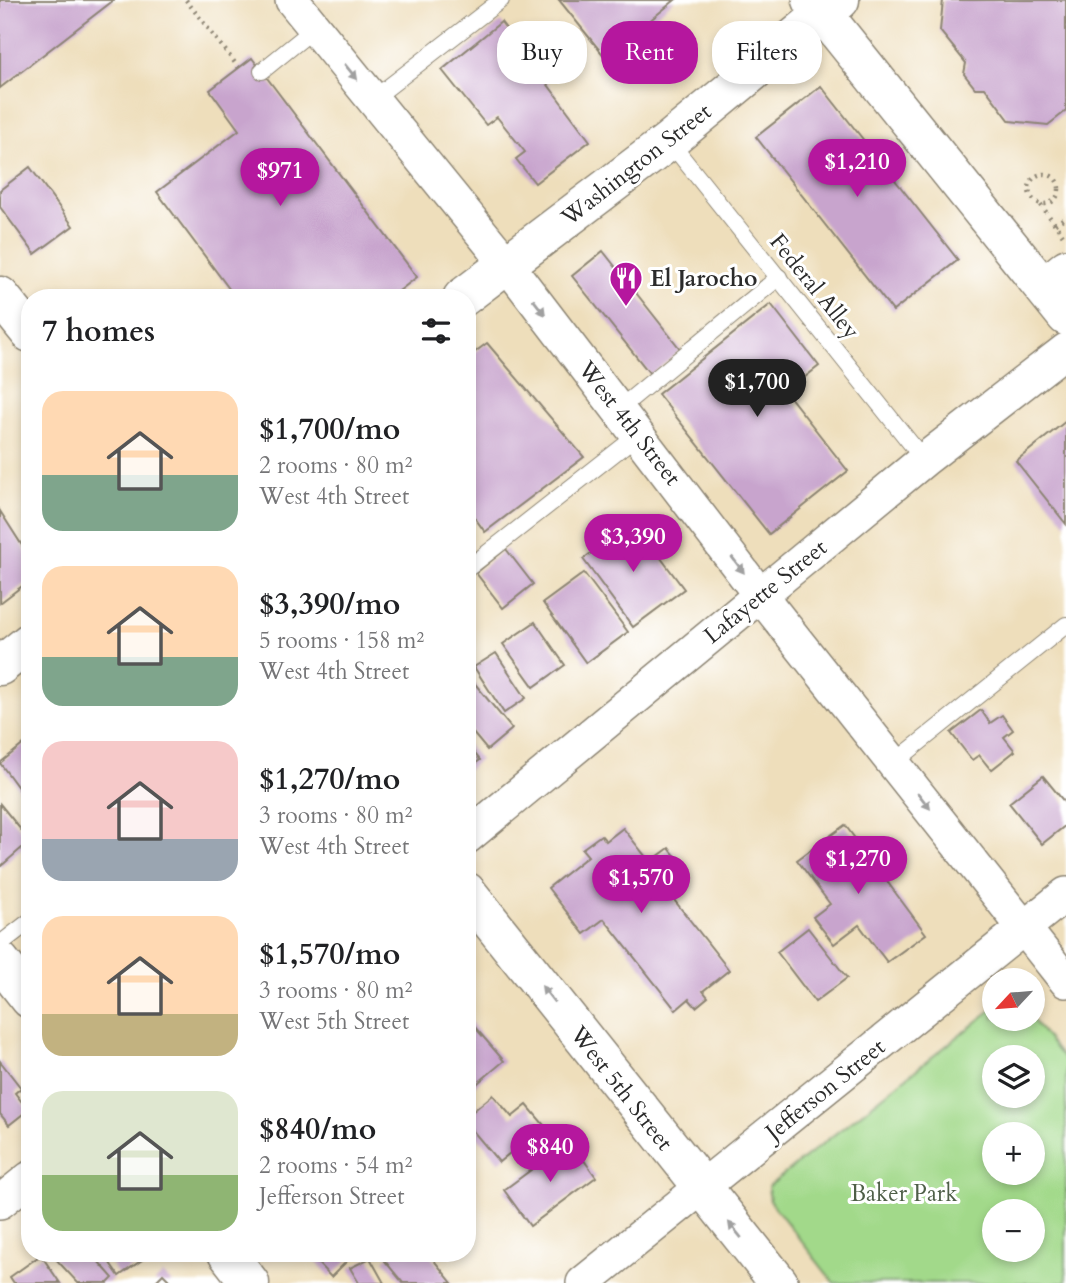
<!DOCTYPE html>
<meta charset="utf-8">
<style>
:root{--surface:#fff;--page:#f2f2f2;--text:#202124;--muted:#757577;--accent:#b5179e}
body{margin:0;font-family:Cardo,serif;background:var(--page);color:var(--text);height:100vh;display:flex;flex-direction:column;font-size:26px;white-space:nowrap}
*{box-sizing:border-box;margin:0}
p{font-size:23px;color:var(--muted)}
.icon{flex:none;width:38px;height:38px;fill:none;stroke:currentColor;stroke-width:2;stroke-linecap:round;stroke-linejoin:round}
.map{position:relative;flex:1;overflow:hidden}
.panel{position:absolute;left:21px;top:289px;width:455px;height:973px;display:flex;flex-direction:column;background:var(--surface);border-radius:28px;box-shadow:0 4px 10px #0003}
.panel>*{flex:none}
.banner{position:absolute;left:497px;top:21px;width:464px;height:63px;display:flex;gap:14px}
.needle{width:46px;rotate:244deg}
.buttons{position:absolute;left:982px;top:968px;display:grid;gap:14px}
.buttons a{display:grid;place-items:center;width:63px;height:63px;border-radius:50%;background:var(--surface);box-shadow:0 4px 10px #0003;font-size:35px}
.price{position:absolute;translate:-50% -60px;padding:0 16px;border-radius:24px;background:var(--accent);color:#fff;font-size:23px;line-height:46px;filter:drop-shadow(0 2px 4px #0008)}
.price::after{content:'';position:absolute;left:50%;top:42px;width:21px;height:16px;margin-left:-10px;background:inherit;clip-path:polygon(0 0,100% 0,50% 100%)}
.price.current{background:#222;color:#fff}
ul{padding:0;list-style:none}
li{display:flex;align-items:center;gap:21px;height:175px;padding:0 21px}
li span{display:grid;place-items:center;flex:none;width:196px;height:140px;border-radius:21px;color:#555}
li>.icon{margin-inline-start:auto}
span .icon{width:84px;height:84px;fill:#fffc;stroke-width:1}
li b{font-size:30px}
h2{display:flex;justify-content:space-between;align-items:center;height:84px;padding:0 21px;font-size:30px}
.chip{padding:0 24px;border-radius:28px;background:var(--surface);box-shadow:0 4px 10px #0003;font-size:24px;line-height:63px}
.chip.current{background:var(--accent);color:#fff}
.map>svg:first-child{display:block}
</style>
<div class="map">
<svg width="1066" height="1283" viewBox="0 0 1066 1283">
<rect width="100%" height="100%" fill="#fff"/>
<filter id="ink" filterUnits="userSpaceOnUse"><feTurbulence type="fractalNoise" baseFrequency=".0143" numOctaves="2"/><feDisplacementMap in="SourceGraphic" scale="14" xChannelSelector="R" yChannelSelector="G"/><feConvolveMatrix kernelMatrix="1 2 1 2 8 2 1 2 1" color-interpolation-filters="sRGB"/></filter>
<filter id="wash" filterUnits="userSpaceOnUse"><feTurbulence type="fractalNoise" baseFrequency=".00686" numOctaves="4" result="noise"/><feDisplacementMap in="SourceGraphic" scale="28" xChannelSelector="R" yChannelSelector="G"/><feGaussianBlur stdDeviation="1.57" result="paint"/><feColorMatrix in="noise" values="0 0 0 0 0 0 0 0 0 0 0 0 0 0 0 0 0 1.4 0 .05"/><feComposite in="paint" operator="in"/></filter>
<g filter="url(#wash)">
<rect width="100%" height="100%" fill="#eedebb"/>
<path fill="#a2d98a" stroke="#66825a" stroke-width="2" fill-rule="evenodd" d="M 994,1008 L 994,1018 L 1032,1019 L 1066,1062 L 1066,1283 L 834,1283 L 770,1201 L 768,1187 ZM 994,1057 L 1032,1057 L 1032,1096 L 994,1096 ZM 994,1134 L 1032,1134 L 1032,1172 L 994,1172 ZM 994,1211 L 1032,1211 L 1032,1250 L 994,1250 Z"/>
<g id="blocks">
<g fill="#c8a4cd">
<path d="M 0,0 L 114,0 L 0,88 Z"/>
<path d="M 559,0 L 675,0 L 605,57 Z"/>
<path d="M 943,0 L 1066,0 L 1066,111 L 1048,125 L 1010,121 L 985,88 L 975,88 L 964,74 L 966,63 L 940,31 Z"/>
<path d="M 501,22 L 590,141 L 535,183 L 516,159 L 525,152 L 497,117 L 486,125 L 442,70 Z"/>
<path d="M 252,58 L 417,277 L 390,298 L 236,298 L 157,192 L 239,130 L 210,90 Z"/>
<path d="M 821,86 L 958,260 L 893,311 L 756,137 Z"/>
<path d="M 30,167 L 73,226 L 35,254 L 0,207 L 0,190 Z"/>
<path d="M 603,251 L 681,350 L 651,375 L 572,276 Z"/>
<path d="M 771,304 L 819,366 L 786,392 L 848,471 L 769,534 L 658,394 Z"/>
<path d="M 487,343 L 584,457 L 485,532 L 467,507 L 467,358 Z"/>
<path d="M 1066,421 L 1066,524 L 1016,461 Z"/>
<path d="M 0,511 L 30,558 L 30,580 L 0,603 Z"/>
<path d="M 634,522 L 684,589 L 633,627 L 583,559 Z"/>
<path d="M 506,549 L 533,584 L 503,608 L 476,573 Z"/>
<path d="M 584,573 L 628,632 L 586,663 L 543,603 Z"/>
<path d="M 535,622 L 565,665 L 534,687 L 503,644 Z"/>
<path d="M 496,653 L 526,698 L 504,713 L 474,667 Z"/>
<path d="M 467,674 L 512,729 L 487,750 L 467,726 Z"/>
<path d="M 981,710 L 990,723 L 1002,715 L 1013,730 L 1004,737 L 1015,751 L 991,770 L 979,755 L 972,760 L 951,733 Z"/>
<path d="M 30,739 L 30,804 L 0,763 Z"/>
<path d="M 467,744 L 480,760 L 467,770 Z"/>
<path d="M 1043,776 L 1066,804 L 1066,825 L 1042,844 L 1009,803 Z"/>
<path d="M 0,804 L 30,841 L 0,867 Z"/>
<path d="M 845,825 L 926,934 L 887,962 L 859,925 L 834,944 L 813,917 L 830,904 L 797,860 Z"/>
<path d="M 623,828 L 650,862 L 669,848 L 682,864 L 660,882 L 729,970 L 703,991 L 708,997 L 696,1007 L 689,999 L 676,1010 L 604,919 L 584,934 L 548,888 L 588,856 L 582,849 L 601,835 L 606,841 Z"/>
<path d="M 808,928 L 847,978 L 815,1002 L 777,952 Z"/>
<path d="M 467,1018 L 504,1061 L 467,1092 Z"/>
<path d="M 0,1061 L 21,1088 L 15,1093 L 28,1110 L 9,1125 L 0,1114 Z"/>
<path d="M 493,1095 L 512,1117 L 527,1105 L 544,1125 L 499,1162 L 467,1124 L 467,1116 Z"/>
<path d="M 570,1141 L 596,1177 L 530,1226 L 504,1190 Z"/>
<path d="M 55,1253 L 91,1253 L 113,1278 L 108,1283 L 78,1283 L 53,1256 Z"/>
<path d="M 103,1253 L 147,1253 L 149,1255 L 119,1276 Z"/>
<path d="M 308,1253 L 355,1253 L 331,1277 Z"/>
<path d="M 393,1253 L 428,1253 L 452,1283 L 403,1283 L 384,1260 Z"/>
<path d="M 41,1255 L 60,1283 L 14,1283 L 10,1277 Z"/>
<path d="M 370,1258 L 384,1283 L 359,1283 L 350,1268 Z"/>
<path d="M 163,1274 L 172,1283 L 154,1283 Z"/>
</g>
</g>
</g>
<g filter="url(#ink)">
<use href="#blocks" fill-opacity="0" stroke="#8c8473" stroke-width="2"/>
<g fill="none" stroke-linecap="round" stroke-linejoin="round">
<defs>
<g id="service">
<path d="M 262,71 L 315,28"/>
<path d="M 373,99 L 501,0"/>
<path d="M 669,141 L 924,460"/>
<path d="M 620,408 L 779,277"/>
<path d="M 467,569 L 639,434"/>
<path d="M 895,762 L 1066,625"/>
<path d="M 0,944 L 30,921"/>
</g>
<g id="minor">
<path d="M 292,0 L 506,263 L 760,595 L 1066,981"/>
<path d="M 1041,286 L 1066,266"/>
<path d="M 467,837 L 924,460 L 1066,350"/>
<path d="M 0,1202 L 30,1178"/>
<path d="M 583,1283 L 1066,894"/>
</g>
<path id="tertiary" d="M 812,0 L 1066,316"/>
<g id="primary">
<path d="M 467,892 L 779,1283"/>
<path d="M 0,961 L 30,999"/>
<path d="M 227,1253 L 250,1283"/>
</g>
<g id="trunk">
<path d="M 0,296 L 30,333"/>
<path d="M 462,298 L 669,141 L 840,0"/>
<path d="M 0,666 L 30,642"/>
</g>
</defs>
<use href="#service" stroke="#8c8473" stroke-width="18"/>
<use href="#minor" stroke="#8c8473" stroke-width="36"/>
<use href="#tertiary" stroke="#8c8473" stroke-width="41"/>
<use href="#primary" stroke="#8c8473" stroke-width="41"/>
<use href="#trunk" stroke="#8c8473" stroke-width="41"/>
<g stroke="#8c8473" stroke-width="4.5" stroke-dasharray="2 5" stroke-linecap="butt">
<path d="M 186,0 L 239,68"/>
<circle cx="1044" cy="189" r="15"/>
<path d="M 1041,205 L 1065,238"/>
<path d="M 1055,224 L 1066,217"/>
</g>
<use href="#service" stroke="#fff" stroke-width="16"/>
<use href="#minor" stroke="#fff" stroke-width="33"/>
<use href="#tertiary" stroke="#fff" stroke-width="38"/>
<use href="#primary" stroke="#fff" stroke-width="38"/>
<use href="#trunk" stroke="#fff" stroke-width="38"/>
</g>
<defs><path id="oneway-solid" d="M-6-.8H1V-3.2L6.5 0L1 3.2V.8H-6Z" transform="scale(1.75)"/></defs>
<g fill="#a0a0a0">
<use href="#oneway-solid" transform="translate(351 72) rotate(51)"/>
<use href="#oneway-solid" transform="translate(539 307) rotate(52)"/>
<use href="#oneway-solid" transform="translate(738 565) rotate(53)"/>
<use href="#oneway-solid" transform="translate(924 801) rotate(52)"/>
<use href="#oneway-solid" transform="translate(548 994) rotate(-128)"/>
<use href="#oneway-solid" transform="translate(735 1230) rotate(-129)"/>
</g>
</g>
<defs>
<symbol id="restaurant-pin" viewBox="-11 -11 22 30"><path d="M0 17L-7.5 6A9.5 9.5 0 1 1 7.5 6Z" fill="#b5179e" stroke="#fff"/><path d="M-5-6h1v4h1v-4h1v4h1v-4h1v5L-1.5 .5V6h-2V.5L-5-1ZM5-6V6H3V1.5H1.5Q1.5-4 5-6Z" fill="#fff"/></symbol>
</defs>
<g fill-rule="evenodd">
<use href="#restaurant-pin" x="607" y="259" width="38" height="52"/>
</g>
<g text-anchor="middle" stroke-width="6" stroke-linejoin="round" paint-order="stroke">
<g font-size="23" fill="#2b2b2b" stroke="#fff">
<text transform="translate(636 164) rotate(-38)" y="8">Washington Street</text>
<text transform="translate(815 286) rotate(51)" y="8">Federal Alley</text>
<text transform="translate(630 423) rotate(52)" y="8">West 4th Street</text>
<text transform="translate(765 591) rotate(-39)" y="8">Lafayette Street</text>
<text transform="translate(622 1088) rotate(52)" y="8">West 5th Street</text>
<text transform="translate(825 1089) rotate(-39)" y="8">Jefferson Street</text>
</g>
<g font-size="23" font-weight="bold" fill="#2b2b2b" stroke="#fff" text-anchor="start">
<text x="650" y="286">El Jarocho</text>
</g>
<g font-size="23" fill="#4f5f48" stroke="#fff">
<text x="904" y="1201">Baker Park</text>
</g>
</g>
</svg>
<div class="buttons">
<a><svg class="needle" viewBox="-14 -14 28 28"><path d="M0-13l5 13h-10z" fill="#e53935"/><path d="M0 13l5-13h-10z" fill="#757577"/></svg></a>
<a><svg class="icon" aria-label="layers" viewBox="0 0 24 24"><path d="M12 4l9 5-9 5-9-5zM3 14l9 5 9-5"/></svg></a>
<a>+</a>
<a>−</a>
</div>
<b class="price" style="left:857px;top:199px">$1,210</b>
<b class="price" style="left:280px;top:208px">$971</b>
<b class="price current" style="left:757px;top:419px">$1,700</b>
<b class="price" style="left:633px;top:574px">$3,390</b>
<b class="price" style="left:858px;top:896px">$1,270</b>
<b class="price" style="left:641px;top:915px">$1,570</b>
<b class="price" style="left:550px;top:1184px">$840</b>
<div class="banner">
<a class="chip">Buy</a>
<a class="chip current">Rent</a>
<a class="chip">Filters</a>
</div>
<section class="panel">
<h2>7 homes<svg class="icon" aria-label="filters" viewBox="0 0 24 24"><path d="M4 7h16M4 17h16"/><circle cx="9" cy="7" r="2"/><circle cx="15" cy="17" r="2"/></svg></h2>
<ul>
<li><span style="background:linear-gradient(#ffd9b3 60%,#7fa58c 0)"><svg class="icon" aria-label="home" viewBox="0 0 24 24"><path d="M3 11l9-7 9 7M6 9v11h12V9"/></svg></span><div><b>$1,700/mo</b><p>2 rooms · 80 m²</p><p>West 4th Street</p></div></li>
<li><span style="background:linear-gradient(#ffd9b3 65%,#7fa58c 0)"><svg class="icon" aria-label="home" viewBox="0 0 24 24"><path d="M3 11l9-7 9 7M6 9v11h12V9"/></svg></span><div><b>$3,390/mo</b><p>5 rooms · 158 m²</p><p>West 4th Street</p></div></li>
<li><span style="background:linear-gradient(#f6c9c9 70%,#9aa5b1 0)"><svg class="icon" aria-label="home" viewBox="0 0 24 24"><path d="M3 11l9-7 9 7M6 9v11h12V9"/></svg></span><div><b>$1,270/mo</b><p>3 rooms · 80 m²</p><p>West 4th Street</p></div></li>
<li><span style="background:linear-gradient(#ffd9b3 70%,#c2b280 0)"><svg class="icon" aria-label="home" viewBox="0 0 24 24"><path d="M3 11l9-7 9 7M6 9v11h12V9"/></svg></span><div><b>$1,570/mo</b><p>3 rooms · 80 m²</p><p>West 5th Street</p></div></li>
<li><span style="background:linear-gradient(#dfe7d0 60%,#8fb573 0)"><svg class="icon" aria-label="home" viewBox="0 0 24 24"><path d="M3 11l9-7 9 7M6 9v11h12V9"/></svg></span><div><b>$840/mo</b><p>2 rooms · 54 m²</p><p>Jefferson Street</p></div></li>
</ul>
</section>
</div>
